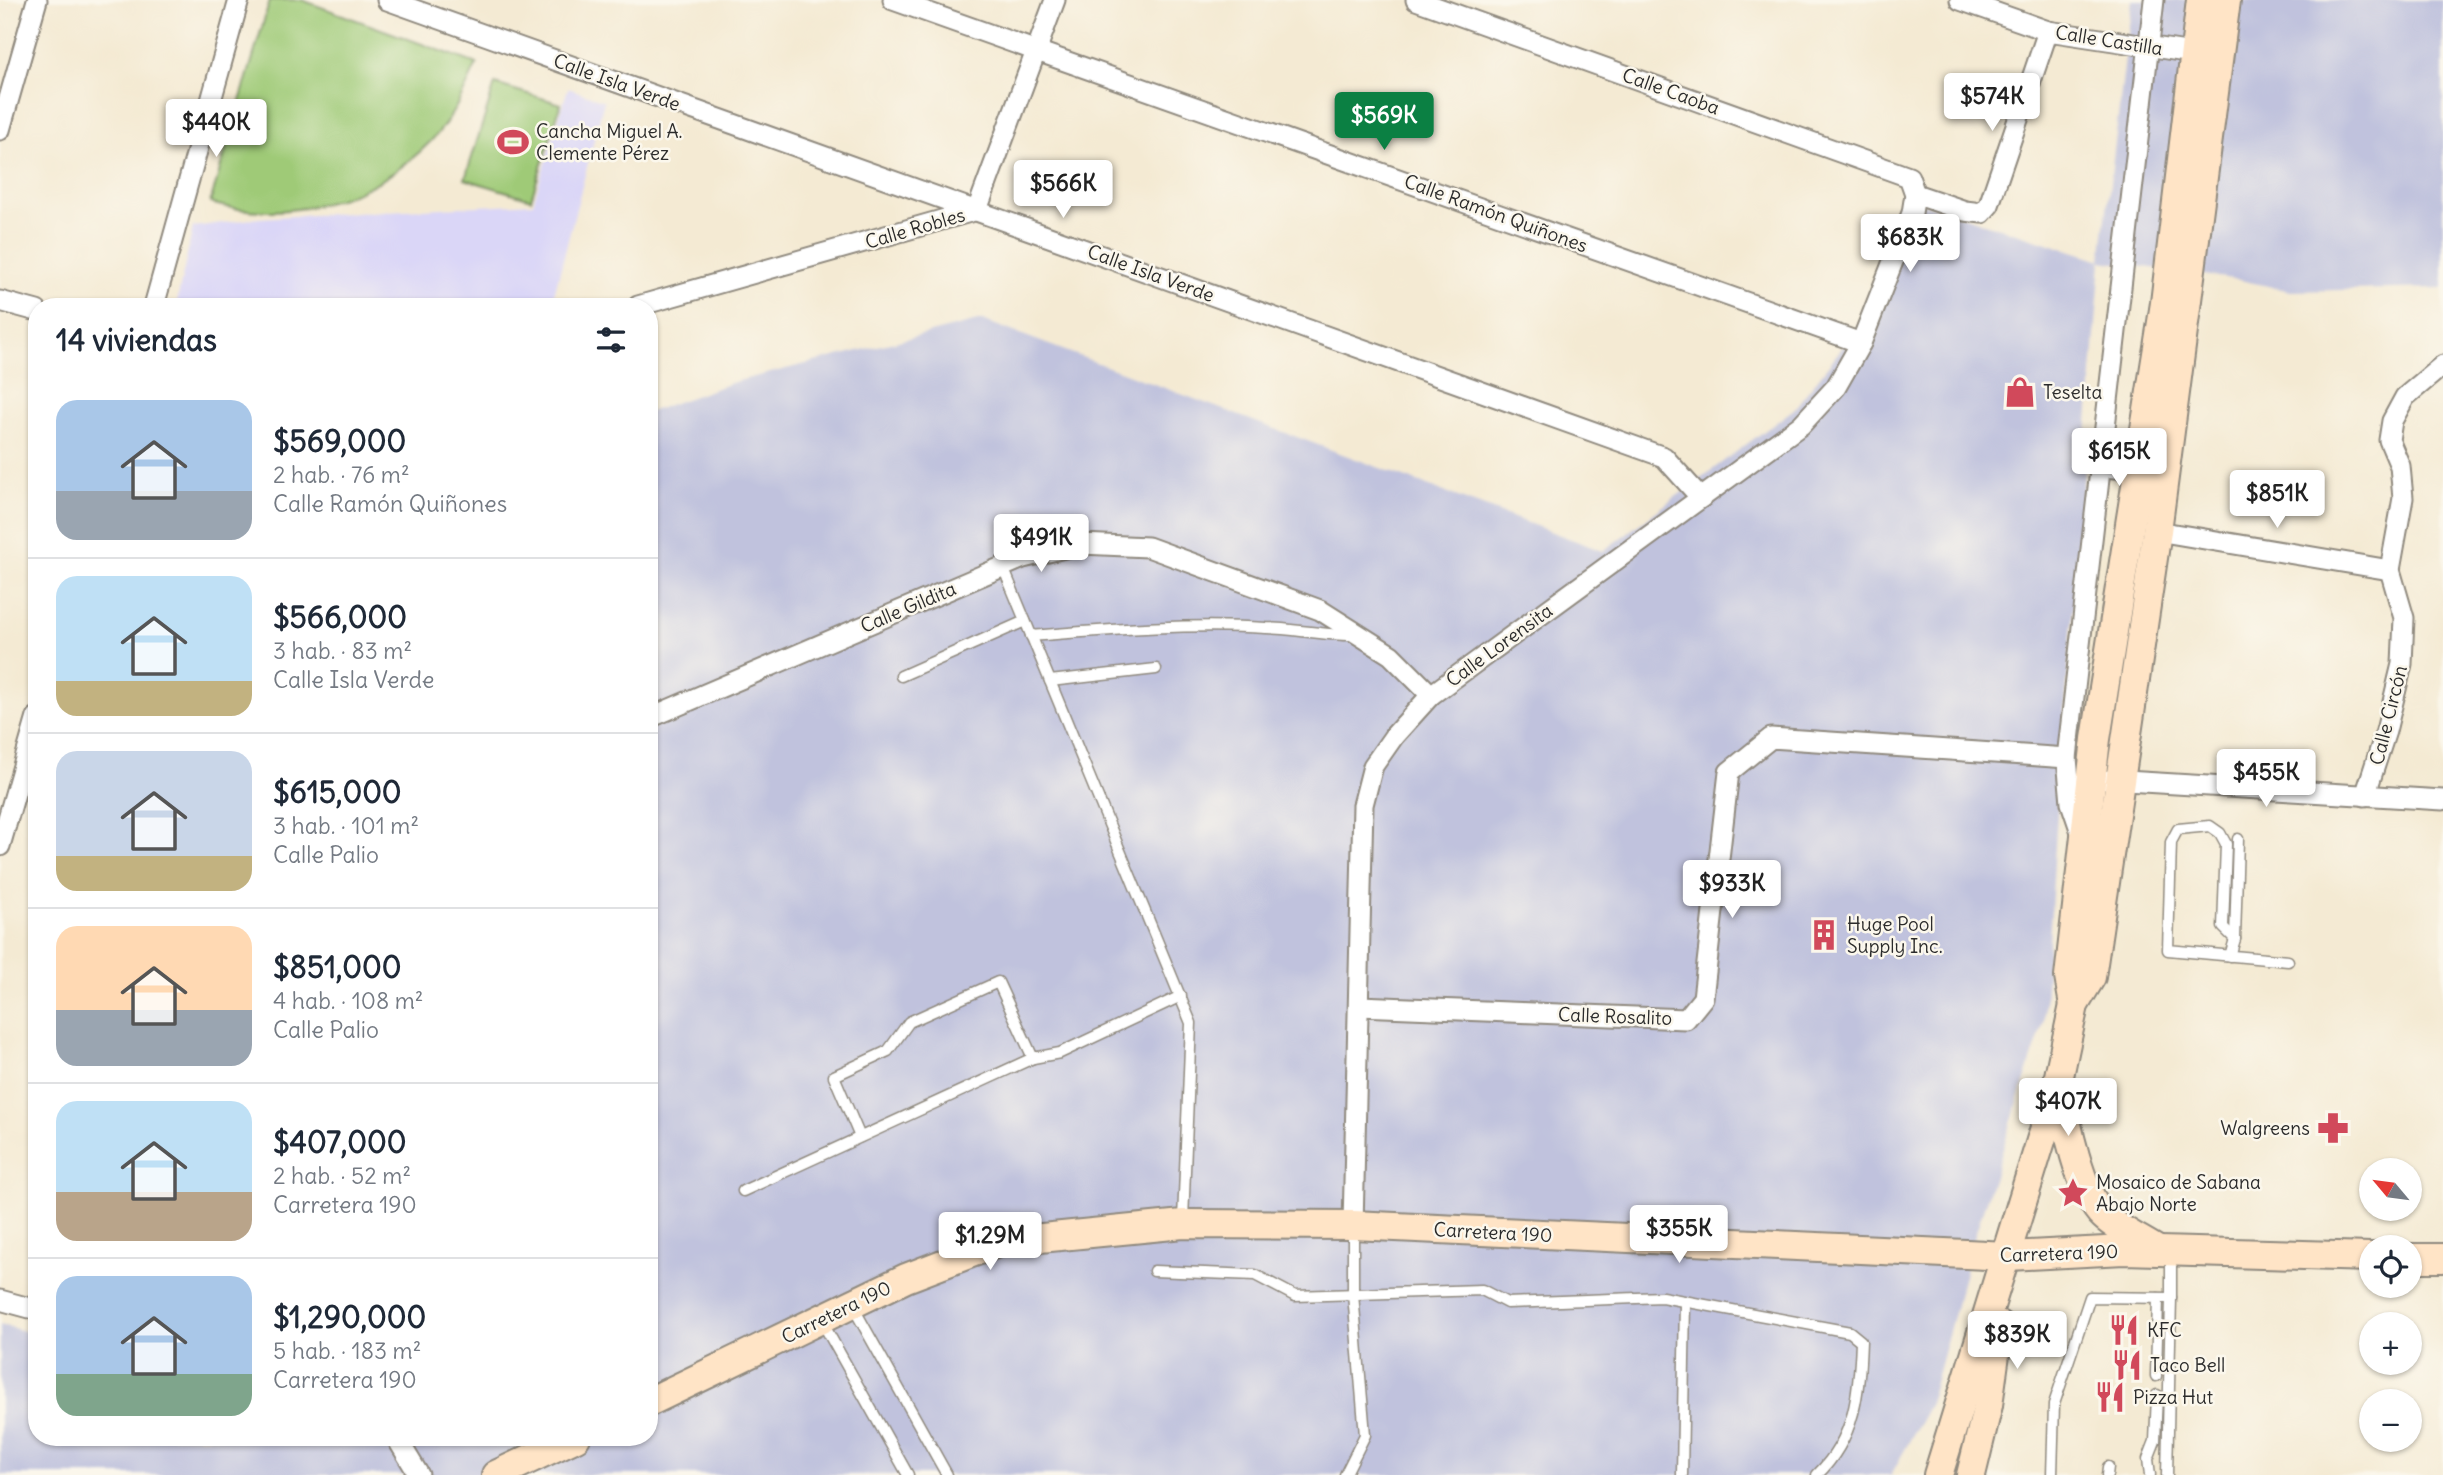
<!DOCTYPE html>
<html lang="es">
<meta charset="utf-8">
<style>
:root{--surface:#fff;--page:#f2f2f3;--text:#1f2937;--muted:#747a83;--line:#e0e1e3;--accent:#0b8043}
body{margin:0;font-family:Delius,sans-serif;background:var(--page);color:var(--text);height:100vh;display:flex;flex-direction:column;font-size:26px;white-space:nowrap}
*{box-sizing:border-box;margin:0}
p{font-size:23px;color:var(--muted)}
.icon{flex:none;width:38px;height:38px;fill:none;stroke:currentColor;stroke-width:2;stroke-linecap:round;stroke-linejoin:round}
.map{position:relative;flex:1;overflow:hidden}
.panel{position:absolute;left:28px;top:298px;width:630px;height:1148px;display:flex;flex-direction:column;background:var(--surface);border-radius:28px;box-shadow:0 2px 5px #0004}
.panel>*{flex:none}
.needle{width:46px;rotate:299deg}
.controls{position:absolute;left:2359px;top:1158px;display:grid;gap:14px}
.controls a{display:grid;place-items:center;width:63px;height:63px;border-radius:50%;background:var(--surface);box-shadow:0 2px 5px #0004;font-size:35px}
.price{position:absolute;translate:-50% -60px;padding:0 16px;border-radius:7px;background:#fff;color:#222;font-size:23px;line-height:46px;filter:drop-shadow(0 2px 4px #0008)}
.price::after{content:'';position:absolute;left:50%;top:42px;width:21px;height:16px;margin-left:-10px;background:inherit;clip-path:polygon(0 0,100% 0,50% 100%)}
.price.on{background:var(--accent);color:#fff}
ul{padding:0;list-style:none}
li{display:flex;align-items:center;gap:21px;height:175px;padding:0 28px}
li+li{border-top:2px solid var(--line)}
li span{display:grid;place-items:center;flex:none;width:196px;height:140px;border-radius:21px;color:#555}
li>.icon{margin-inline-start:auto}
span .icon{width:84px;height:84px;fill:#fffc;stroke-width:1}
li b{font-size:30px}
h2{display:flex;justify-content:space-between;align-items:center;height:84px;padding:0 28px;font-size:30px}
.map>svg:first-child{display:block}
</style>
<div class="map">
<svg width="2443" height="1475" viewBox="0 0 2443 1475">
<rect width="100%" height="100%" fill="#fbf7ec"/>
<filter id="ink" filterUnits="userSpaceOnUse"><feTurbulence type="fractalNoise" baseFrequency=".0143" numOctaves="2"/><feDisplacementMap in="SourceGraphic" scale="14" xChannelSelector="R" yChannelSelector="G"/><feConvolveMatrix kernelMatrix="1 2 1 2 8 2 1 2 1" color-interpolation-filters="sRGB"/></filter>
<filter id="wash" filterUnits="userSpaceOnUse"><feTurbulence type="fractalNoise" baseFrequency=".00686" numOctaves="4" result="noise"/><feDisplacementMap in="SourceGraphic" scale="28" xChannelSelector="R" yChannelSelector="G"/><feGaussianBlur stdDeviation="1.57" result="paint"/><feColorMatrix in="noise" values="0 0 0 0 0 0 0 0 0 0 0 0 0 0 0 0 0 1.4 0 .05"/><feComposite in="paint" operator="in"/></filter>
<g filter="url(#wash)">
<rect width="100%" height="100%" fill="#f4ead3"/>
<path fill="#dad6f7" d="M 568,88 L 604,101 L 551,306 L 176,306 L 193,227 L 259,218 L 533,203 Z"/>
<path fill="#c0c2dd" d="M 2132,0 L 2443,0 L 2443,288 L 2291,291 L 2240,280 L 2101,261 L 2059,783 L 2044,1021 L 1975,1235 L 1929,1405 L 1891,1475 L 0,1475 L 0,1324 L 37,1335 L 37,1437 L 649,1437 L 649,412 L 734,382 L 982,320 L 1603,551 L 1794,409 L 1866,317 L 1908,199 L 2101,260 Z"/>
<g fill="#9fca77" stroke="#657a51" stroke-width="2">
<path d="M 270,0 L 302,0 L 477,64 C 464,92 452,120 430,142 C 373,200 289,225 210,203 Z"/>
<path d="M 495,84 L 561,104 L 531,199 L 465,179 Z"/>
</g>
</g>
<g filter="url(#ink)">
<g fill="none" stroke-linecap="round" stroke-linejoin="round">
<defs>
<g id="lane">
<path d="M 1003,567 L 1191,1023 L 1183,1220"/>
<path d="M 1031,636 C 1108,630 1189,623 1266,628 C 1295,629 1323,635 1352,635"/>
<path d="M 901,676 L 1025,621"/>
<path d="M 1050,681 L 1156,669"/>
<path d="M 2235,939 L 2223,927 L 2226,844 L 2220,833 L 2210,826 L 2178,829 L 2171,842 L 2168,950 L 2288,961"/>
<path d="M 2230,956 L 2235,939 L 2238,839"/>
<path d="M 860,1137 L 834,1076 L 888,1051 L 909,1022 L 998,982 L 1033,1058 L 1060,1053 L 1181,996"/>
<path d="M 743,1191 L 1033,1058"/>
<path d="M 1154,1271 L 1255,1275 L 1295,1296 L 1482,1290 L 1507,1303 L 1662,1297 L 1850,1332 L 1861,1341 C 1859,1393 1856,1437 1817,1475"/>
<path d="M 852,1305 L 947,1475"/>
<path d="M 821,1320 L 908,1475"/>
<path d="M 2156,1376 L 2158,1298"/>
<path d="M 1345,1475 L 1365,1435 L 1353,1294 L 1353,1229"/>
<path d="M 1682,1475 L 1685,1302"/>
<path d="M 2052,1475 L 2054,1404 L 2090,1297 L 2171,1298 L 2171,1253"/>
<path d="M 2107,1475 L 2108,1467"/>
<path d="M 2150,1475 L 2148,1459 L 2155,1441 L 2157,1395"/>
<path d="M 2167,1475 L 2171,1298"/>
</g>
<g id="street">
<path d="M 387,0 L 1664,457 L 1701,498"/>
<path d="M 893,0 L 1861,343"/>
<path d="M 1960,0 L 2048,31 L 2206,55"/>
<path d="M 0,130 L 37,0"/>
<path d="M 1915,194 L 1965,211 L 1982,213 L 1989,205 L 2048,31"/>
<path d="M 0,301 L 37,311"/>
<path d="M 154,306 L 239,0"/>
<path d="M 638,306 L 977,210 L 1055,0"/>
<path d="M 2102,467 L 2140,470"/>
<path d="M 2157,531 L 2390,570"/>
<path d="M 649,718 L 1023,558 L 1081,544 L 1148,547 L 1320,610 L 1391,655 L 1431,695"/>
<path d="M 2109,780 L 2443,800"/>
<path d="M 2365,796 L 2386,731 L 2402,664 L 2404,618 L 2390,570 L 2403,498 L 2400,466 L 2389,440 L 2392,421 L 2405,397 L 2443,365"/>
<path d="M 2082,835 L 2071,803 L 2067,758 L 2154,0"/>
<path d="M 0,846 L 37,717"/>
<path d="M 1359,1006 L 1686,1019 L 1703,998 L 1729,772 L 1771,738 L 2067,758"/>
<path d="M 1353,1225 L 1363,805 L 1373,766 L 1394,736 L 1431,695 L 1801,425 L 1836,387 L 1861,343 L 1912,213 L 1915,194 L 1909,177 L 1416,0"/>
<path d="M 0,1300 L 37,1310"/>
<path d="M 396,1437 L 419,1475"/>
</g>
<g id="secondary">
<path d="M 2074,1005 L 2069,977 L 2096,739 L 2165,303 L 2201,0"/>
<path d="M 2061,1089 C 2065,1121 2080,1194 2104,1216 C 2119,1230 2141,1240 2158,1251"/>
<path d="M 2410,1258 L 2443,1258"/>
<path d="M 649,1402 L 906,1278 L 1000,1242 L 1183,1224 L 1353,1225 L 2008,1256 L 2124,1250 L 2371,1257"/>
<path d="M 496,1475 L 576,1437"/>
<path d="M 1938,1475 L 2055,1095 L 2074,1005 L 2091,977 L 2157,531 L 2226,0"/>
<path d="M 1971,1475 L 1988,1405 L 1999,1325"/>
</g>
</defs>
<use href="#lane" stroke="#908a7f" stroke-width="13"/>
<use href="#street" stroke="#908a7f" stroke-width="23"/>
<use href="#secondary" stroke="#908a7f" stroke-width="32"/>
<use href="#lane" stroke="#fff" stroke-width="10"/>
<use href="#street" stroke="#fff" stroke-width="19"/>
<use href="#secondary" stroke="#ffe4c6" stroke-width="28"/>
</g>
</g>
<defs>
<symbol id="stadium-bare" viewBox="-9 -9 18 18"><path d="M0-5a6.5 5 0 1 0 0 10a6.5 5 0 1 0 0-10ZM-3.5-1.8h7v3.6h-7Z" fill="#d1495b" stroke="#fbf7ec" stroke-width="2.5" paint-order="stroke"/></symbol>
<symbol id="shop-bare" viewBox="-9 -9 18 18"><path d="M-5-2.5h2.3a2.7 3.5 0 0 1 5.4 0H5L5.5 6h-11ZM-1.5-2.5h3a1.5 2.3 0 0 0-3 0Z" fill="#d1495b" stroke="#fbf7ec" stroke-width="2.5" paint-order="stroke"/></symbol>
<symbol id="building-bare" viewBox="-9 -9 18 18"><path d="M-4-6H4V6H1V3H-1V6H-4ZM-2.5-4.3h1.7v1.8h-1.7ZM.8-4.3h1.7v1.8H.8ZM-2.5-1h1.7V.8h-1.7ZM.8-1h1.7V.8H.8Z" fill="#d1495b" stroke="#fbf7ec" stroke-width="2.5" paint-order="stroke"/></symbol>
<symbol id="pharmacy-bare" viewBox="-9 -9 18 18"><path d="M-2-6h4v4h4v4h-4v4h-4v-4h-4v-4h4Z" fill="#d1495b" stroke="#fbf7ec" stroke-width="2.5" paint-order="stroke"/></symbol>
<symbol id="sight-bare" viewBox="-9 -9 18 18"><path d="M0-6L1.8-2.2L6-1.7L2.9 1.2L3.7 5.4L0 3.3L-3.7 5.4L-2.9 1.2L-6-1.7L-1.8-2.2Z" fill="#d1495b" stroke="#fbf7ec" stroke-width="2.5" paint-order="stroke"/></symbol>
<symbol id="restaurant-bare" viewBox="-9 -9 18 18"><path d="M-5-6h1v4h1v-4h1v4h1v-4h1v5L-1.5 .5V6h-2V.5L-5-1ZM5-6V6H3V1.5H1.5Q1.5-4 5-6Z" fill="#d1495b" stroke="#fbf7ec" stroke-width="2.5" paint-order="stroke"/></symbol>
</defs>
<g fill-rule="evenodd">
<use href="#stadium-bare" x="491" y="120" width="44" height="44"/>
<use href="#shop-bare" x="1998" y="370" width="44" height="44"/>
<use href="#building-bare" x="1802" y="913" width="44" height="44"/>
<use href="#pharmacy-bare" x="2311" y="1106" width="44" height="44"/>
<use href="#sight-bare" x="2051" y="1171" width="44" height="44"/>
<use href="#restaurant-bare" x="2102" y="1308" width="44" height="44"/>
<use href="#restaurant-bare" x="2105" y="1343" width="44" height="44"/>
<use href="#restaurant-bare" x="2088" y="1375" width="44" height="44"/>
</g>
<g text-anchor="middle" stroke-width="5" stroke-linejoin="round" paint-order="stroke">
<g font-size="19" fill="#2b2b2b" stroke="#fbf7ec">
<text transform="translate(2109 40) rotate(9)" y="7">Calle Castilla</text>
<text transform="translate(617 82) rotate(20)" y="7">Calle Isla Verde</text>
<text transform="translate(1671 91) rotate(20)" y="7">Calle Caoba</text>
<text transform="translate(1496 213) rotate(20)" y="7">Calle Ramón Quiñones</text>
<text transform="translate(915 228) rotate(-16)" y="7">Calle Robles</text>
<text transform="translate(1151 273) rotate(20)" y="7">Calle Isla Verde</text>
<text transform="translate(908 607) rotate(-23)" y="7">Calle Gildita</text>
<text transform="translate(1499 645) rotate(-36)" y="7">Calle Lorensita</text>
<text transform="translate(2388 715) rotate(-76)" y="7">Calle Circón</text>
<text transform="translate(1615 1016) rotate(2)" y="7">Calle Rosalito</text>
<text transform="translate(1493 1232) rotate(3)" y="7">Carretera 190</text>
<text transform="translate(2059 1253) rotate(-2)" y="7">Carretera 190</text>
<text transform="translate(836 1312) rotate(-26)" y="7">Carretera 190</text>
</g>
<g font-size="19" fill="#2b2b2b" stroke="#fbf7ec" text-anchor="start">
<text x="536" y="138">Cancha Miguel A.<tspan x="536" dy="22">Clemente Pérez</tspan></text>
<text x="2043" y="399">Teselta</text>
<text x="1847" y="931">Huge Pool<tspan x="1847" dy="22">Supply Inc.</tspan></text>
<text x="2310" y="1135" text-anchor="end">Walgreens</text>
<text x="2096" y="1189">Mosaico de Sabana<tspan x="2096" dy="22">Abajo Norte</tspan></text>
<text x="2147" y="1337">KFC</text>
<text x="2150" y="1372">Taco Bell</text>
<text x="2133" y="1404">Pizza Hut</text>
</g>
</g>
</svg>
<div class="controls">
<a><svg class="needle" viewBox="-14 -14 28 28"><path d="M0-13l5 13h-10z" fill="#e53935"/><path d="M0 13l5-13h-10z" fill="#747a83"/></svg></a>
<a><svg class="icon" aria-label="locate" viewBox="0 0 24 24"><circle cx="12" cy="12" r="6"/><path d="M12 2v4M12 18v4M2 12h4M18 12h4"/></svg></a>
<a>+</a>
<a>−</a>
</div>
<b class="price" style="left:1992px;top:133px">$574K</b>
<b class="price on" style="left:1384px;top:152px">$569K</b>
<b class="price" style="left:216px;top:159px">$440K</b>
<b class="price" style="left:1063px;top:220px">$566K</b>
<b class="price" style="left:1910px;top:274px">$683K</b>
<b class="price" style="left:2119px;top:488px">$615K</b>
<b class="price" style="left:2277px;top:530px">$851K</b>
<b class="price" style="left:1041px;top:574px">$491K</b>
<b class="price" style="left:2266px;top:809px">$455K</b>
<b class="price" style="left:1732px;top:920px">$933K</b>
<b class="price" style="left:2068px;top:1138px">$407K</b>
<b class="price" style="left:1679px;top:1265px">$355K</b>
<b class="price" style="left:990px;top:1272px">$1.29M</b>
<b class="price" style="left:2017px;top:1371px">$839K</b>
<section class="panel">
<h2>14 viviendas<svg class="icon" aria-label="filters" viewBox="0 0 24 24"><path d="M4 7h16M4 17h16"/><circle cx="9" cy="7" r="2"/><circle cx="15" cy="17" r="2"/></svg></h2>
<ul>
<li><span style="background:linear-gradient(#a9c7e8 65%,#9aa5b1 0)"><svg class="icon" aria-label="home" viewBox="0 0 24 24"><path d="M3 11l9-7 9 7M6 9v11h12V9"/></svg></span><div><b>$569,000</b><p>2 hab. · 76 m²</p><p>Calle Ramón Quiñones</p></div></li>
<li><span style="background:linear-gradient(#bfe0f5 75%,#c2b280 0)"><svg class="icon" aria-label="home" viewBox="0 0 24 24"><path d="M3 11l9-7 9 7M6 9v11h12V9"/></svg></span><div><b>$566,000</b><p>3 hab. · 83 m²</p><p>Calle Isla Verde</p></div></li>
<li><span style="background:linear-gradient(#c9d6e8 75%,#c2b280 0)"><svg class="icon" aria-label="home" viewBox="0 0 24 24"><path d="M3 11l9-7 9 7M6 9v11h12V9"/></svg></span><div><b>$615,000</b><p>3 hab. · 101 m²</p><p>Calle Palio</p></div></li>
<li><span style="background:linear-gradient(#ffd9b3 60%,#9aa5b1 0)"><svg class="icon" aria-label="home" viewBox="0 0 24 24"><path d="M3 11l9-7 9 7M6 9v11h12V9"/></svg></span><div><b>$851,000</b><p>4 hab. · 108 m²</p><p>Calle Palio</p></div></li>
<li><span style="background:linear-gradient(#bfe0f5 65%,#b9a48a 0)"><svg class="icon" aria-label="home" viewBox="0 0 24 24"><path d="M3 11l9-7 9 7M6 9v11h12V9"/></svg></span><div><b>$407,000</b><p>2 hab. · 52 m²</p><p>Carretera 190</p></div></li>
<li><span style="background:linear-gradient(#a9c7e8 70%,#7fa58c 0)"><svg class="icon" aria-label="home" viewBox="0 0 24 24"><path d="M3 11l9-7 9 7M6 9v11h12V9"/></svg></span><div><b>$1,290,000</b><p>5 hab. · 183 m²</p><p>Carretera 190</p></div></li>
</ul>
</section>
</div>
